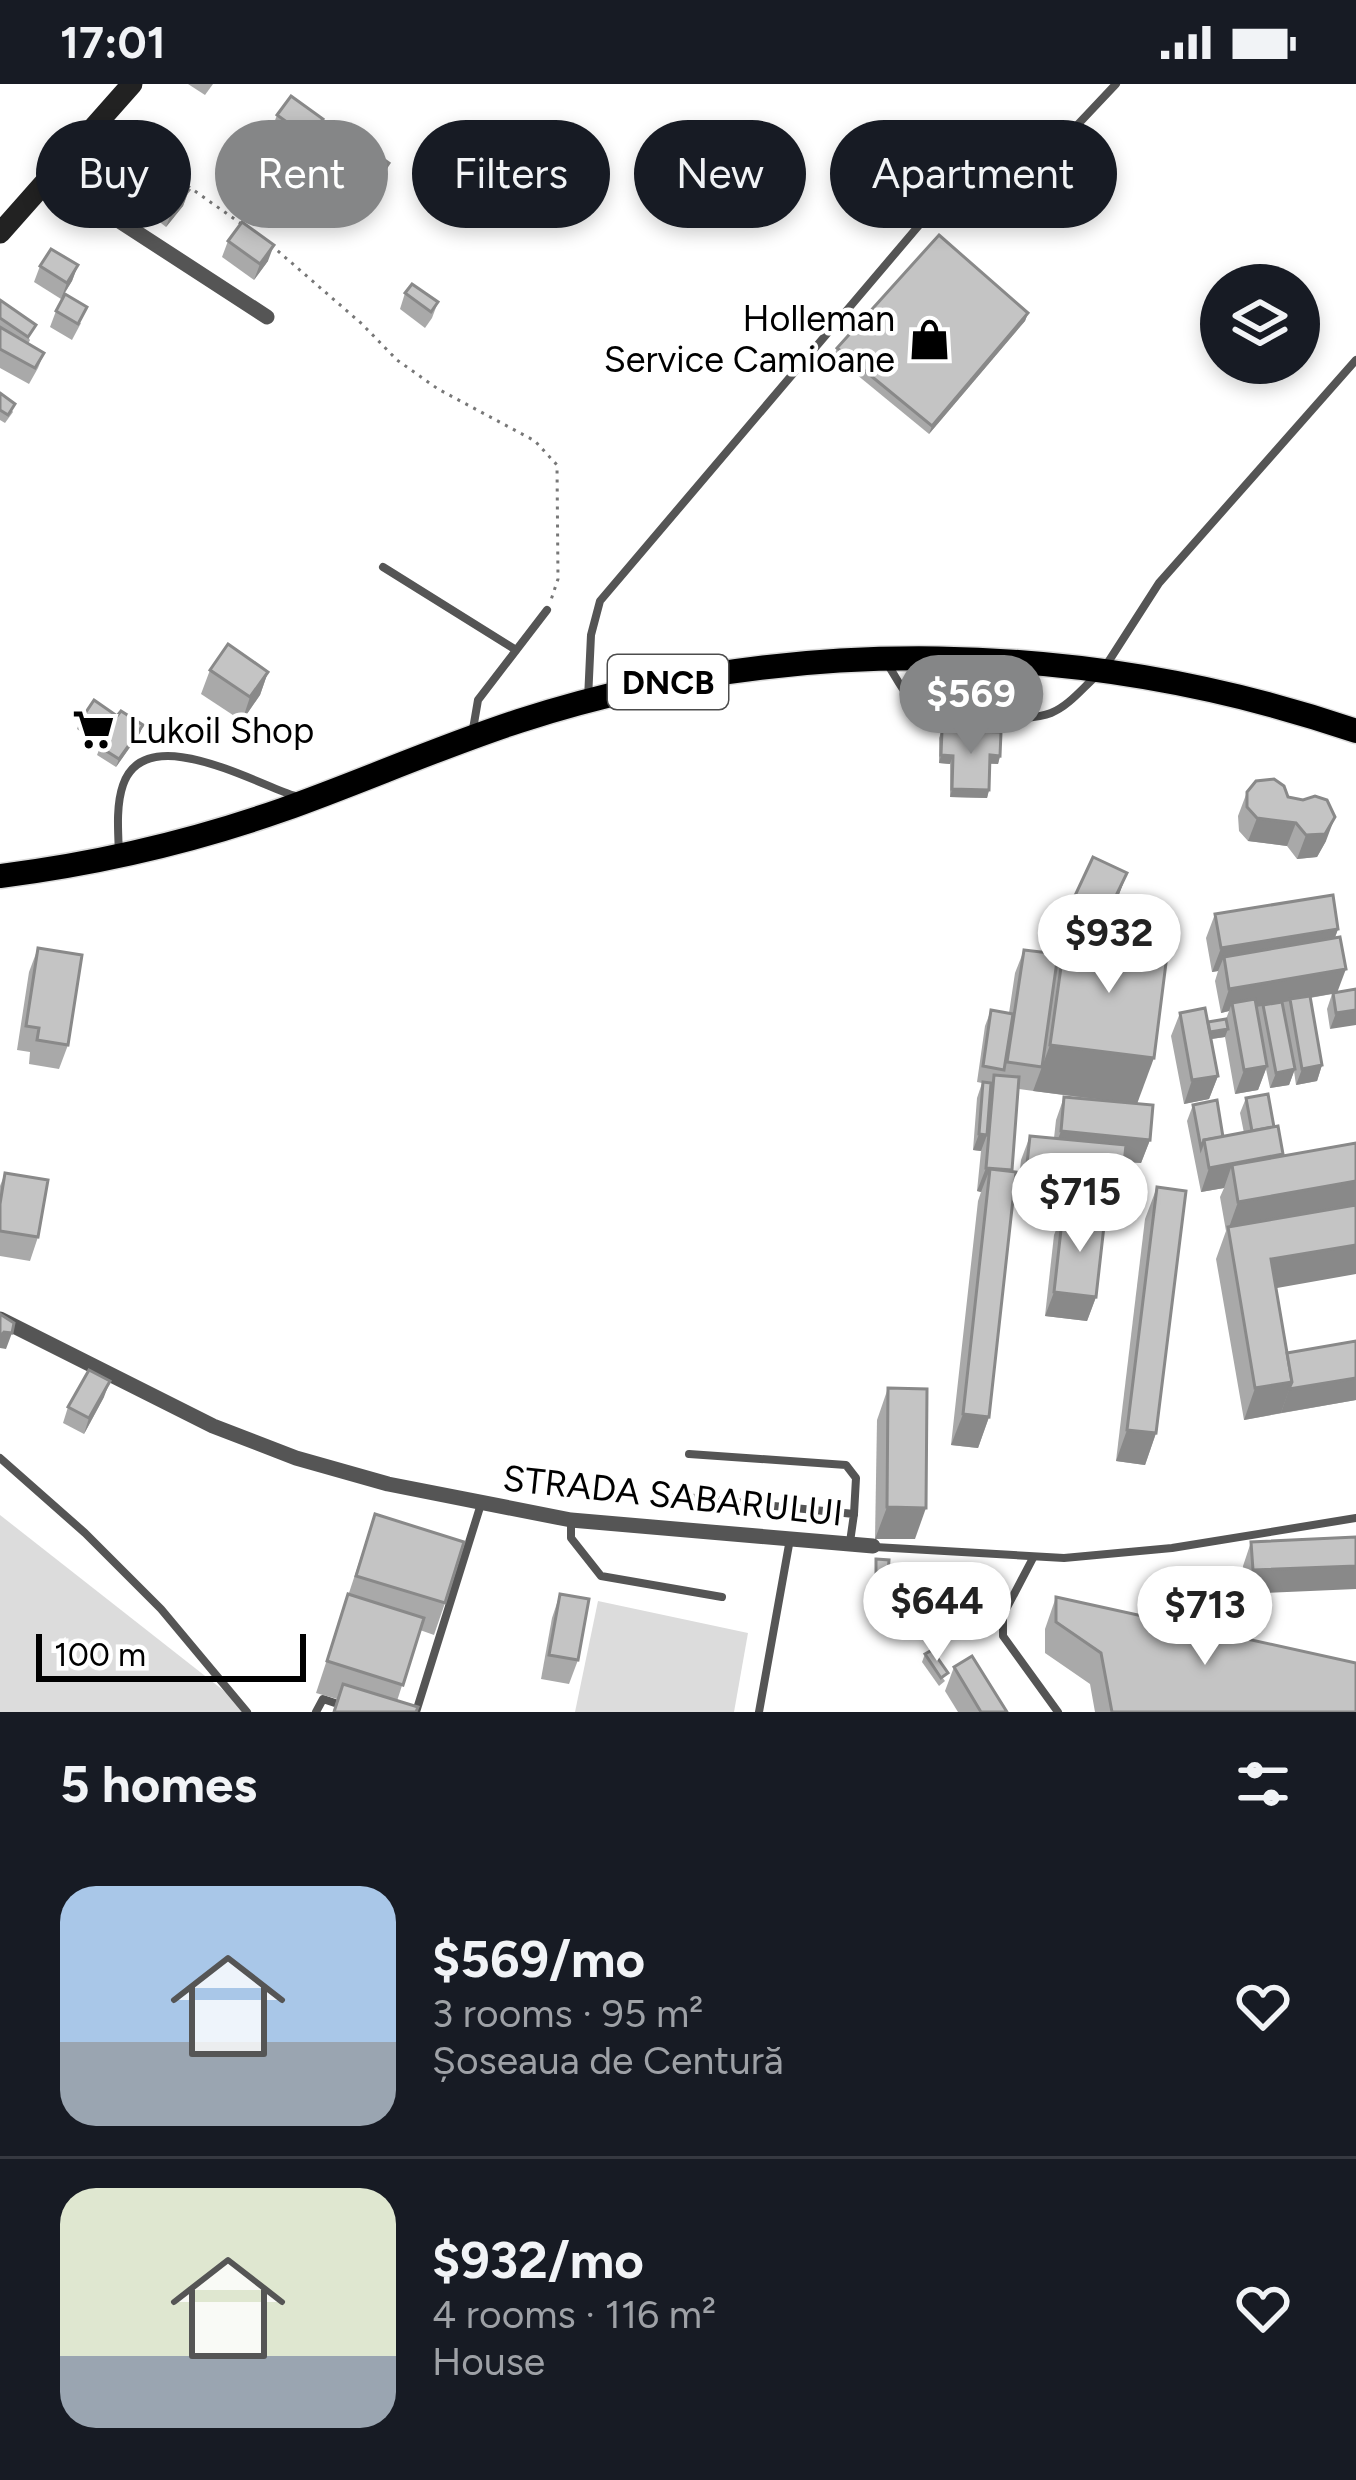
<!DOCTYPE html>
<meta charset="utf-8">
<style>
:root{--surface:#171b24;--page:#20242c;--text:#f1f3f6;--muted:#9ea1a6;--line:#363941;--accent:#858687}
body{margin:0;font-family:Figtree,sans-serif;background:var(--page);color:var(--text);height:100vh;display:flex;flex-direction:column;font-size:45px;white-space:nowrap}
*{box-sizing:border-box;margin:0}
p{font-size:39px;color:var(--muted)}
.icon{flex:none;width:66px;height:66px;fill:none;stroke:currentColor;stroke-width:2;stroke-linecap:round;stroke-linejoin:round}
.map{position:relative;height:1628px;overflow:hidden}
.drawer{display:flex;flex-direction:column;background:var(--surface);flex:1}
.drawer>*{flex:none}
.guide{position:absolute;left:36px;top:36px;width:1284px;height:108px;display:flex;gap:24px}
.controls{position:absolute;left:1200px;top:180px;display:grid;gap:24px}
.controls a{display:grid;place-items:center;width:120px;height:120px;border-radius:50%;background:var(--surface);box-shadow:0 6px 18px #0003;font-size:60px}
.scale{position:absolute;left:36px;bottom:30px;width:270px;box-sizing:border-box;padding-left:12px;border:6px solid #000;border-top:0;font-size:33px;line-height:42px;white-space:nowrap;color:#000;-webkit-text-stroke:9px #fff;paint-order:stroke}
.price{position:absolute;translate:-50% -102px;padding:0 27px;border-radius:42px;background:#fff;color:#222;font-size:39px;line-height:78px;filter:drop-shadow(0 3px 6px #0008)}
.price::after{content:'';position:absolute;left:50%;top:72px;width:36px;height:27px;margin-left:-18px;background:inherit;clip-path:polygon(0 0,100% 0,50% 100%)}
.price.current{background:var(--accent);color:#fff}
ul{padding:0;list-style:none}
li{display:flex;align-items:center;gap:36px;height:300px;padding:0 60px}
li+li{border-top:3px solid var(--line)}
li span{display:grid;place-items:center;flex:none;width:336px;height:240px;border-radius:36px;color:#555}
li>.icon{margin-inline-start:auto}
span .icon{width:144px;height:144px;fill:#fffc;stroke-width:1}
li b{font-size:51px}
h2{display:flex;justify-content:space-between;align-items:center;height:144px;padding:0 60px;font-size:51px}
.pill{padding:0 42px;border-radius:54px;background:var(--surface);box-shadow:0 6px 18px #0003;font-size:42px;line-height:108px}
.pill.current{background:var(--accent);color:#fff}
.status{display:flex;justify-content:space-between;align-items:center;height:84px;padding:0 60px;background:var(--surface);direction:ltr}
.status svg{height:33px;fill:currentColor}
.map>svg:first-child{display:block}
</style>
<div class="status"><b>17:01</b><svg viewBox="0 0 49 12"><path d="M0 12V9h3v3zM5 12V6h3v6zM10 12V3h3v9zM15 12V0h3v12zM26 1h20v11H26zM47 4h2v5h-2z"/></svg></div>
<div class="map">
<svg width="1356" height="1628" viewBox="0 0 1356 1628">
<rect width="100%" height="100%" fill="#fff"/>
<g fill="#dcdcdc">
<path d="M 0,1431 L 251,1628 L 0,1628 Z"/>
<path d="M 598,1517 L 748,1549 L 734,1628 L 575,1628 Z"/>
</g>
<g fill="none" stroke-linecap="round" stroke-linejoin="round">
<defs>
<path id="primary" d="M 0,792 C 95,780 191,758 282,726 C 361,698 439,663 519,637 C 790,549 1087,555 1356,647"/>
</defs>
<use href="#primary" stroke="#dbdbdb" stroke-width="27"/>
<g stroke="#777" stroke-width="3" stroke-dasharray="3 6" stroke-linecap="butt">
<path d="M 114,50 L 243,141"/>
<path d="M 271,161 L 362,240 L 397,276 L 438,305 L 535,357 L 557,381 L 558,495 L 551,516"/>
</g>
<g stroke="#555" stroke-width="8">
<path d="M 383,483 L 516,566"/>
<path d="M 888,581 C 896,593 904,610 914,619 C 934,636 1027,639 1051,629 C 1068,622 1081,606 1094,594"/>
<path d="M 1105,583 L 1159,499 L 1356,276"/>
<path d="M 588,615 L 591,551 L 600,517 L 932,126 L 1000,123 L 1116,0"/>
<path d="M 472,651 L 478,616 L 547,526"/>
<path d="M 119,769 C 118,747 116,721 123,701 C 145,636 254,699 295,712"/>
<path d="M 689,1370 L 846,1381 L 856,1394 L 854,1430"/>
<path d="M 0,1374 L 85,1449 L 161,1525 L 247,1628"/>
<path d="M 676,1412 L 854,1430 L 850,1458"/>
<path d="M 571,1437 L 571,1454 L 601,1492 L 722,1513"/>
<path d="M 875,1463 L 1064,1474 L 1172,1464 L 1356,1434"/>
<path d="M 1033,1474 L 1003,1531 L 1003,1552 L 1058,1628"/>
<path d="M 316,1628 L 323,1615 L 362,1628"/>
<path d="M 416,1628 L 481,1420"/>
<path d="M 759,1628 L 790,1455"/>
</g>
<g stroke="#555" stroke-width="15">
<path d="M 50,92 L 267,233"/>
<path d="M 0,1235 L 213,1342 L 296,1374 L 388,1400 L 571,1436 L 873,1462"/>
</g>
<path stroke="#222" stroke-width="21" d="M 0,149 L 132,0"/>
<use href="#primary" stroke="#000" stroke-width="24"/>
</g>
<g fill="#a9a9a9">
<path d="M 188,0 L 213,0 L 205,11 Z"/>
<path d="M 277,31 L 317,51 L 303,70 L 271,47 Z"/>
<path d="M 336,70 L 389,79 L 384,95 L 370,114 L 330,86 Z"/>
<path d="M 128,94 L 189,106 L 183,122 L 166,143 L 123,109 Z"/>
<path d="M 228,157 L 268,177 L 254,196 L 222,173 Z"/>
<path d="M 78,181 L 72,197 L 61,215 L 34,198 L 40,182 Z"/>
<path d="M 405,209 L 438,218 L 432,234 L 425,244 L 400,225 Z"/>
<path d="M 0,216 L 30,256 L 28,260 L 44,269 L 38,284 L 29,300 L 0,284 Z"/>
<path d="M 56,227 L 81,239 L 72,256 L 50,243 Z"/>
<path d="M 1028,229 L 1025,237 L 929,350 L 834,272 L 837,264 Z"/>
<path d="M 0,309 L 13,328 L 5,339 L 0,336 Z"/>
<path d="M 210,586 L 268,588 L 260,611 L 242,637 L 201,610 Z"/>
<path d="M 117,632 L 143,641 L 140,649 L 116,683 L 97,671 L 101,661 L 77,645 L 80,637 Z"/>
<path d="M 942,646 L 1000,672 L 998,680 L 990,680 L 989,706 L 987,714 L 950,713 L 950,680 L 939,679 L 939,654 Z"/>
<path d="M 1247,708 L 1288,713 L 1326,757 L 1317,773 L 1297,775 L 1287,762 L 1248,757 L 1239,747 L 1238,732 Z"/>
<path d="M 1127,789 L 1118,813 L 1099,853 L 1137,1020 L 1150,1056 L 1141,1079 L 1124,1078 L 1122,1096 L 1135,1116 L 1132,1124 L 1017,1113 L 1021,1076 L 1030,1052 L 1054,1054 L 1056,1036 L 1064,1013 L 1115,1018 L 1019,1005 L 989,1333 L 978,1364 L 951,1361 L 978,1117 L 981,1108 L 977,1107 L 981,1067 L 973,1066 L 977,1014 L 982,999 L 977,998 L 985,942 L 991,926 L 1009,929 L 1015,889 L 1024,866 L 1058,870 L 1062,860 L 1056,857 L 1065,833 Z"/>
<path d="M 1215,830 L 1338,845 L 1335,854 L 1337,909 L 1356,905 L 1330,945 L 1327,925 L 1332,910 L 1310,914 L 1322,981 L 1317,997 L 1296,1001 L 1294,987 L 1289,1001 L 1270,1004 L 1266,985 L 1258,1006 L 1235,1010 L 1225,953 L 1211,955 L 1218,992 L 1209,1015 L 1184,1020 L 1171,952 L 1180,929 L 1208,938 L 1226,935 L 1229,927 L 1221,929 L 1215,897 L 1218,887 L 1212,888 L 1206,854 Z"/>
<path d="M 38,864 L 68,961 L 59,985 L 29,980 L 30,968 L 17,966 L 29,888 Z"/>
<path d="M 1246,1014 L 1287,1269 L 1356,1257 L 1356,1316 L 1244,1336 L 1216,1175 L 1226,1147 L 1220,1113 L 1224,1104 L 1201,1108 L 1187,1037 L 1193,1021 L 1223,1053 L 1244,1049 L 1240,1029 Z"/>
<path d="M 5,1089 L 38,1153 L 30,1177 L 0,1172 L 0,1102 Z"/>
<path d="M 1157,1103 L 1156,1349 L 1145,1381 L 1116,1377 L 1145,1135 Z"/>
<path d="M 1063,1128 L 1096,1213 L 1087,1237 L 1045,1232 L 1054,1151 Z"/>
<path d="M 888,1304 L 915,1455 L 875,1455 L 877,1336 Z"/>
<path d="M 104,1313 L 84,1350 L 63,1339 L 68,1323 Z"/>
<path d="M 375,1430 L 445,1519 L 434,1551 L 420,1546 L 397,1617 L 416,1628 L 333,1628 L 337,1615 L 316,1609 Z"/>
<path d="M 1356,1453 L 1244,1510 L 1243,1482 L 1251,1458 Z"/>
<path d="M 560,1510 L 578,1576 L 569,1600 L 541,1595 L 552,1534 Z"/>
<path d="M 1056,1513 L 1356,1628 L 1095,1628 L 1090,1600 L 1045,1569 L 1045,1545 Z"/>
<path d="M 925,1570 L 945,1597 L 939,1602 L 922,1578 Z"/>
<path d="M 954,1583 L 1007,1628 L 958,1628 L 945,1607 Z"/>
</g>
<g fill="#898989">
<path d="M 323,35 L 317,51 L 303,70 L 309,54 Z"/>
<path d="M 389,79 L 384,95 L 370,114 L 376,98 Z"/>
<path d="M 189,106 L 183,122 L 166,143 L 172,127 Z"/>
<path d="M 274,161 L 268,177 L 254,196 L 260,180 Z"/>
<path d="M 78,181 L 72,197 L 61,215 L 67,199 Z"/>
<path d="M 1028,229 L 1025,237 L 929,350 L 932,342 Z"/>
<path d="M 268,588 L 260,611 L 242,637 L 250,613 Z"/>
<path d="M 143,641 L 140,649 L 116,683 L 119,675 Z"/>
<path d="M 941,671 L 953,672 L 950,680 L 939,679 Z"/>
<path d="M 990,671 L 1000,672 L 998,680 L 987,679 Z"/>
<path d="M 952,705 L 989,706 L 987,714 L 950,713 Z"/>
<path d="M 1335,733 L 1326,757 L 1317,773 L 1297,775 L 1306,751 Z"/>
<path d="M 1257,734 L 1296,739 L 1287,762 L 1248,757 Z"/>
<path d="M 1127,789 L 1118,813 L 1089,873 L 1098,849 Z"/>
<path d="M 1338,845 L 1329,869 L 1224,873 L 1218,887 L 1212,888 L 1221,864 Z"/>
<path d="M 1346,885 L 1337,909 L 1233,927 L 1232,919 L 1229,927 L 1221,929 L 1229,905 Z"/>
<path d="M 1356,926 L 1356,941 L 1330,945 L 1336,929 Z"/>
<path d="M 1228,945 L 1225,953 L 1198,957 L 1201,949 Z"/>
<path d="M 1050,961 L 1154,974 L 1137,1020 L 1033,1007 Z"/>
<path d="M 1322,981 L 1317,997 L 1296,1001 L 1302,985 Z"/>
<path d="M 1267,982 L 1258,1006 L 1235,1010 L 1244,986 Z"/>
<path d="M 1295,985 L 1289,1001 L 1270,1004 L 1276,989 Z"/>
<path d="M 1218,992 L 1209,1015 L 1184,1020 L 1192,996 Z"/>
<path d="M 1061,1047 L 1150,1056 L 1141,1079 L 1084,1074 L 1055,1063 Z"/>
<path d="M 979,1050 L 987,1051 L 981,1067 L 973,1066 Z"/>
<path d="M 1283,1070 L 1232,1081 L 1224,1104 L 1201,1108 L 1209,1084 Z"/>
<path d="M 986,1084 L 1012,1086 L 1003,1110 L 990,1085 L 981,1108 L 977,1107 Z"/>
<path d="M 1026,1089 L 1122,1098 L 1135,1116 L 1132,1124 L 1017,1113 Z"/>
<path d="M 1356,1097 L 1356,1126 L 1228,1146 L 1238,1118 Z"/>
<path d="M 1356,1161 L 1356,1190 L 1260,1207 L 1271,1175 Z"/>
<path d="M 1054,1208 L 1096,1213 L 1087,1237 L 1045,1232 Z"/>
<path d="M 4,1248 L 12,1249 L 6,1265 L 0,1264 L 0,1253 Z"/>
<path d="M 1356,1294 L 1356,1316 L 1281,1329 L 1289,1305 Z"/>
<path d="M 110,1297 L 104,1313 L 84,1350 L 89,1334 Z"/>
<path d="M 1292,1298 L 1281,1329 L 1244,1336 L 1255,1304 Z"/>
<path d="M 963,1330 L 989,1333 L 978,1364 L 951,1361 Z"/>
<path d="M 1127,1346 L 1156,1349 L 1145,1381 L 1116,1377 Z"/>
<path d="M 887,1423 L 926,1424 L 915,1455 L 875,1455 Z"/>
<path d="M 1356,1482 L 1356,1505 L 1244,1510 L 1253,1486 Z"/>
<path d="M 876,1489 L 888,1490 L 885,1498 L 873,1497 Z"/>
</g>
<g fill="#c4c4c4" stroke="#898989" stroke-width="3">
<path d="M 291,12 L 323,35 L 309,54 L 277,31 Z"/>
<path d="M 350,51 L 389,79 L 376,98 L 336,70 Z"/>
<path d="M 145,72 L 189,106 L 172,127 L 128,94 Z"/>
<path d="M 242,138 L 274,161 L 260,180 L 228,157 Z"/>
<path d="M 939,151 L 1028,229 L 932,342 L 837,264 Z"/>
<path d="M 51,165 L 78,181 L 67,199 L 40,182 Z"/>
<path d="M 412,200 L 438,218 L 431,228 L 405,209 Z"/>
<path d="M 65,210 L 87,223 L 78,240 L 56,227 Z"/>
<path d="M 0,216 L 36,241 L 28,253 L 0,234 Z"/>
<path d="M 0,243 L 44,269 L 35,284 L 0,265 Z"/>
<path d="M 0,309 L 15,320 L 8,331 L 0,326 Z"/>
<path d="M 228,560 L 268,588 L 250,613 L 210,586 Z"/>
<path d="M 94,616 L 117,632 L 121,627 L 143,641 L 119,675 L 100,663 L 106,654 L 80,637 Z"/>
<path d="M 942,646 L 1001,648 L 1000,672 L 990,671 L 989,706 L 952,705 L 953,672 L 941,671 Z"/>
<path d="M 1274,695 L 1284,702 L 1288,713 L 1303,716 L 1315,712 L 1327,716 L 1335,733 L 1325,750 L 1306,751 L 1296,739 L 1257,734 L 1247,723 L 1247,708 L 1256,697 Z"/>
<path d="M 1093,773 L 1127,789 L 1098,849 L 1065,833 Z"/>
<path d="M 1333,811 L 1338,845 L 1221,864 L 1215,830 Z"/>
<path d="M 1066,848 L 1168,863 L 1154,974 L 1050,961 Z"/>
<path d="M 1340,853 L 1346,885 L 1229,905 L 1224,873 Z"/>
<path d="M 38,864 L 82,871 L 68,961 L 37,956 L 39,944 L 26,942 Z"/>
<path d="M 1024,866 L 1058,870 L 1042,983 L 1007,978 Z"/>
<path d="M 1356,905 L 1356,926 L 1336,929 L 1333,909 Z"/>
<path d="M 1310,912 L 1322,981 L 1302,985 L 1290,915 Z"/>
<path d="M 1255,915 L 1267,982 L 1244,986 L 1232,919 Z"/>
<path d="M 1282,918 L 1295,985 L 1276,989 L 1263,921 Z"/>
<path d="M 1205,924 L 1218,992 L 1192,996 L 1180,929 Z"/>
<path d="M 991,926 L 1013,930 L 1004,986 L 983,982 Z"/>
<path d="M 1226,935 L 1228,945 L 1210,948 L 1208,938 Z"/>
<path d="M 994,991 L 1019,993 L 1012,1086 L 986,1084 Z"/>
<path d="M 983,998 L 991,999 L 987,1051 L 979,1050 Z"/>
<path d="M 1268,1010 L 1274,1043 L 1252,1047 L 1246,1014 Z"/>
<path d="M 1064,1013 L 1153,1021 L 1150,1056 L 1061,1047 Z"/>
<path d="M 1217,1016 L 1223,1053 L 1204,1056 L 1201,1064 L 1193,1021 Z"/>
<path d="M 1278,1042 L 1283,1070 L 1209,1084 L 1204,1056 Z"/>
<path d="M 1030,1052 L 1126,1061 L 1122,1098 L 1026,1089 Z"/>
<path d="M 1356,1059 L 1356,1097 L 1238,1118 L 1232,1081 Z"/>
<path d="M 990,1085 L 1016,1088 L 989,1333 L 963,1330 Z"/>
<path d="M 5,1089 L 48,1096 L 38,1153 L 0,1147 L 0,1120 Z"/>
<path d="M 1122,1096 L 1137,1097 L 1135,1116 L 1116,1114 Z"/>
<path d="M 1157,1103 L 1186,1107 L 1156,1349 L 1127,1346 Z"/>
<path d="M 1356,1121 L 1356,1161 L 1271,1175 L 1292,1298 L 1255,1304 L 1228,1143 Z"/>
<path d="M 1063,1128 L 1105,1133 L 1096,1213 L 1054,1208 Z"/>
<path d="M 0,1230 L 14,1239 L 12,1249 L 4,1248 L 0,1253 Z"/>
<path d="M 1356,1257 L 1356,1294 L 1289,1305 L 1292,1298 L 1287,1269 Z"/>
<path d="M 89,1286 L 110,1297 L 89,1334 L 68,1323 Z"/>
<path d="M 888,1304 L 927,1305 L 926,1424 L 887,1423 Z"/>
<path d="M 375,1430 L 464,1458 L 445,1519 L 356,1492 Z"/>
<path d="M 1356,1453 L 1356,1482 L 1253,1486 L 1251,1458 Z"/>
<path d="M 876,1475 L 889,1476 L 888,1490 L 876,1489 Z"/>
<path d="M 348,1510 L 424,1534 L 403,1601 L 327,1577 Z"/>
<path d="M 560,1510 L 589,1515 L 578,1576 L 549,1571 Z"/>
<path d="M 1056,1513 L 1356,1579 L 1356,1628 L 1112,1628 L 1101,1569 L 1056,1538 Z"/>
<path d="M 932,1566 L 948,1589 L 941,1594 L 925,1570 Z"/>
<path d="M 972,1572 L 1007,1628 L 981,1628 L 954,1583 Z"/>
<path d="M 343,1600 L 418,1623 L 416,1628 L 334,1628 Z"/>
</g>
<defs>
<symbol id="shop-bare" viewBox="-9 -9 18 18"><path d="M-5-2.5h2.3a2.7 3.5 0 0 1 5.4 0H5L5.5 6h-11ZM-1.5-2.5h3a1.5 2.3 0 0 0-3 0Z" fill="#000" stroke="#fff" stroke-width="2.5" paint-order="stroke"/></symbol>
<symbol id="supermarket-bare" viewBox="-9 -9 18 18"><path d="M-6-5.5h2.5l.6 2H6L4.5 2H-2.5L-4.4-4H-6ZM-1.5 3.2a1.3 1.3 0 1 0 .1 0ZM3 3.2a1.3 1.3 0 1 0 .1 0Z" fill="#000" stroke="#fff" stroke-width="2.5" paint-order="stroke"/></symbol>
</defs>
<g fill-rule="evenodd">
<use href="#shop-bare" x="900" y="226" width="59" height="59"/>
<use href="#supermarket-bare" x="64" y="616" width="59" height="59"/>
</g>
<g text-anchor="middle" stroke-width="9" stroke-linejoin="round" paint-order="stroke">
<rect fill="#fff" stroke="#4c4c4c" stroke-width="3" x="608" y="571" width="120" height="54" rx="9"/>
<g font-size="33" font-weight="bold" fill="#000">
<text x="668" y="610">DNCB</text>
</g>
<g font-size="36" fill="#000" stroke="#fff" text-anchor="end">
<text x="895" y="247">Holleman<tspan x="895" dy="41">Service Camioane</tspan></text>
<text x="128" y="659" text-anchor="start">Lukoil Shop</text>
</g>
<g font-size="36" fill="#000" stroke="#fff">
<text transform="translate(673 1411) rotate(6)" y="13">STRADA SABARULUI</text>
</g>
</g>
</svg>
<div class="controls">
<a><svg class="icon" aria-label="layers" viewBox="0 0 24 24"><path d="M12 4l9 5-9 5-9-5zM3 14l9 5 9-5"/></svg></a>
</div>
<div class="scale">100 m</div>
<b class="price current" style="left:971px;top:673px">$569</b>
<b class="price" style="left:1109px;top:912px">$932</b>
<b class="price" style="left:1080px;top:1171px">$715</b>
<b class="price" style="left:937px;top:1580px">$644</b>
<b class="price" style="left:1205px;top:1584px">$713</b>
<div class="guide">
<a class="pill">Buy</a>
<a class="pill current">Rent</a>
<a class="pill">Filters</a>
<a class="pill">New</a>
<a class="pill">Apartment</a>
</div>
</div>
<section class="drawer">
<h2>5 homes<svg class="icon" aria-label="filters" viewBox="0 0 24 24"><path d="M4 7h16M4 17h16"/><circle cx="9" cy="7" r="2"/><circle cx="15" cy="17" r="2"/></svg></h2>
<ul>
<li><span style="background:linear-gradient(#a9c7e8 65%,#9aa5b1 0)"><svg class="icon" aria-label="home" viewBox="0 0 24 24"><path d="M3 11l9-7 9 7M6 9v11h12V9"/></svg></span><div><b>$569/mo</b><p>3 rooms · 95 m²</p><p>Șoseaua de Centură</p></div><svg class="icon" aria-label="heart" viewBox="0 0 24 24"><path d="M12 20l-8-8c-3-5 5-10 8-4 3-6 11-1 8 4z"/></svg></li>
<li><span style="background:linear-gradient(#dfe7d0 70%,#9aa5b1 0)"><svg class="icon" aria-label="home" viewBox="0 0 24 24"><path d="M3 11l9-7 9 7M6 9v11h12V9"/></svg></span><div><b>$932/mo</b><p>4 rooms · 116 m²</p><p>House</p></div><svg class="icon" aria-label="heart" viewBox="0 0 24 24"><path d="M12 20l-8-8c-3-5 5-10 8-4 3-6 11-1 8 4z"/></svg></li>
</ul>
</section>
